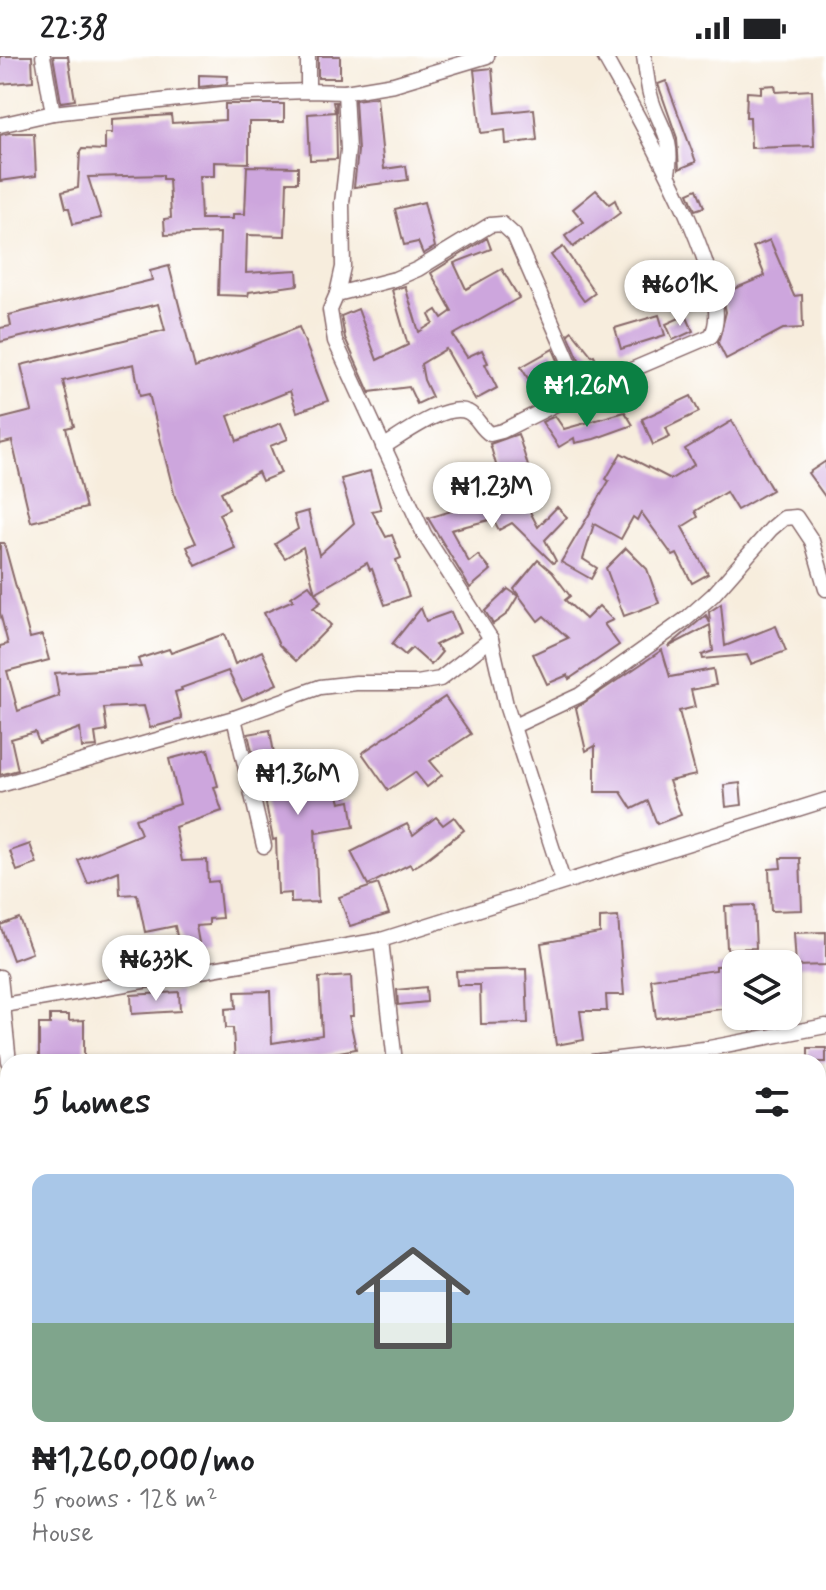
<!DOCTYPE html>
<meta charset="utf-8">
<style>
:root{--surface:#fff;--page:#f2f2f2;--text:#202124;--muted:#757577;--line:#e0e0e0;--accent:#0b8043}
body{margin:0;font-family:Mynerve,sans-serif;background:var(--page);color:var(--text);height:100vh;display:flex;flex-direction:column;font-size:30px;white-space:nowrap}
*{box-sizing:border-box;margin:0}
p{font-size:26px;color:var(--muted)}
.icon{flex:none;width:44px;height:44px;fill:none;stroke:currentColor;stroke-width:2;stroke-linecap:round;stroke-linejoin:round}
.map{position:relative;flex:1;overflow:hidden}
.drawer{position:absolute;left:0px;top:998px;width:826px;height:536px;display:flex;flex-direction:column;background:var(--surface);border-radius:24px 24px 0 0;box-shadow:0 2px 6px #0004}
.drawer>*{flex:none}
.buttons{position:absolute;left:722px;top:894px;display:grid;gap:16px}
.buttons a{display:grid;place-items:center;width:80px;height:80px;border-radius:16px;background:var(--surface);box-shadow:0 2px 6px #0004;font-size:40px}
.price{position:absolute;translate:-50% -68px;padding:0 18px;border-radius:28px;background:#fff;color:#222;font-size:26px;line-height:52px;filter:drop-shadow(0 2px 4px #0008)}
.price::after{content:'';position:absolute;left:50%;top:48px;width:24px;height:18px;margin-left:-12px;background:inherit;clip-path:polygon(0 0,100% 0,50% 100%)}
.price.on{background:var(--accent);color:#fff}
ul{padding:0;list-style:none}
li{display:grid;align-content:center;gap:16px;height:424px;padding:0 32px}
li+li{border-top:2px solid var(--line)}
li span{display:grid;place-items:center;height:248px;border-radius:16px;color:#555}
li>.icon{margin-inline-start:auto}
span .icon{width:144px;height:144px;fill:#fffc;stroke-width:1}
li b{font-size:34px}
h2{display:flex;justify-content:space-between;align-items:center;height:96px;padding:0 32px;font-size:34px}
.status{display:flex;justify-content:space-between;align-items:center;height:56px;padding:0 40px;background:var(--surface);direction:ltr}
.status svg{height:22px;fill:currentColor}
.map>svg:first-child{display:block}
</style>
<div class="status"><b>22:38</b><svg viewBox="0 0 49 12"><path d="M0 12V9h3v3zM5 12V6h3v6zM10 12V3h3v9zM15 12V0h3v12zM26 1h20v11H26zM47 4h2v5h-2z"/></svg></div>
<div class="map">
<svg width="826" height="1534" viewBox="0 0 826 1534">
<rect width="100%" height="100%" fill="#fff"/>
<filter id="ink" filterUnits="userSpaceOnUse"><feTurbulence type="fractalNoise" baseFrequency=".0125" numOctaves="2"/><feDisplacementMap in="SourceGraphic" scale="16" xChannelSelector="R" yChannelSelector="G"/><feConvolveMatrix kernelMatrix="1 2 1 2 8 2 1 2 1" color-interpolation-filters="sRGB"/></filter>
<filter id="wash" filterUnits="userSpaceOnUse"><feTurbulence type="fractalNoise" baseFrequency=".006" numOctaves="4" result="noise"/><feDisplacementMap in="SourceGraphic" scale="32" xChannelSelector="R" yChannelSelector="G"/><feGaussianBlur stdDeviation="1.8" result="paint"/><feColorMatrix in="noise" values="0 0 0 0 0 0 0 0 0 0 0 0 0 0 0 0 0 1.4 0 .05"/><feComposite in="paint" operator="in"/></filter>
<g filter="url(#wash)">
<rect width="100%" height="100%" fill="#f7eddd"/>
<g id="blocks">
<g fill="#cda6dd">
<path d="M 0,0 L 32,0 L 33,25 L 0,28 Z"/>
<path d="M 53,0 L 68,0 L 75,44 L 61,46 Z"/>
<rect x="318" y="0" width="22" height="22"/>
<path d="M 492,12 L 496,57 L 534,53 L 537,84 L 506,88 L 505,74 L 481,77 L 474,14 Z"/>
<path d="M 199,19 L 228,20 L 227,28 L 199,31 Z"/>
<path d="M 666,25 L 696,106 L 679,113 L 677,82 L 658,28 Z"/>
<path d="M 775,29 L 776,36 L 812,34 L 814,90 L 751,92 L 750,61 L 746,61 L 747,36 L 761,37 L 761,30 Z"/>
<path d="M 377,41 L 384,113 L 406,110 L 408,124 L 354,131 L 358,95 L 355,44 Z"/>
<path d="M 333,46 L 336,46 L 337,103 L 310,104 L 308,58 L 335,56 Z"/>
<path d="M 225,48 L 284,48 L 284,66 L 249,66 L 249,107 L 214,106 L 214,120 L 199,120 L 201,163 L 233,163 L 233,158 L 245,158 L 247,110 L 298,111 L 298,126 L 287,126 L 285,180 L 247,179 L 246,217 L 297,214 L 298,229 L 249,236 L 248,240 L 218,239 L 220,177 L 165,179 L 164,163 L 171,162 L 169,123 L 163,123 L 163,119 L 88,121 L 101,162 L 73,168 L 69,152 L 66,152 L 62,136 L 78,132 L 80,96 L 82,93 L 105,94 L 105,77 L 112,77 L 112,63 L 171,59 L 172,67 L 225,64 Z"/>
<path d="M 9,77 L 34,77 L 36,120 L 0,125 L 0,79 Z"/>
<path d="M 697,133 L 704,151 L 695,154 L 688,137 Z"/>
<path d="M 596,134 L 609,148 L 615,144 L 620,157 L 573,191 L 565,180 L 584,166 L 573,153 Z"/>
<path d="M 424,146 L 435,191 L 423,198 L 418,186 L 404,189 L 395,153 Z"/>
<path d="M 487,182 L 491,193 L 454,207 L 466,233 L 502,213 L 519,242 L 453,279 L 467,301 L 482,294 L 488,307 L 485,308 L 497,332 L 475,344 L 446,293 L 421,308 L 424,324 L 432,341 L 417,348 L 409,331 L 370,336 L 370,338 L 345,282 L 341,260 L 358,253 L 377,304 L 408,289 L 392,234 L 405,230 L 419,276 L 433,267 L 429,259 L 437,254 L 442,262 L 452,255 L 431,217 Z"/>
<path d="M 770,184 L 794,240 L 802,239 L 803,272 L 783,273 L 726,303 L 718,287 L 726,256 L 716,209 L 729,235 L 765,220 L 753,191 Z"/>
<path d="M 563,191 L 595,237 L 584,245 L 551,199 Z"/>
<path d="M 169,210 L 195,312 L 299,271 L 328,345 L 297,356 L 290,335 L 228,360 L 237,385 L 281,367 L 288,383 L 270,390 L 281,417 L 262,425 L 258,416 L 221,436 L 229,453 L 219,458 L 235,492 L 196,510 L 187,491 L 196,487 L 175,441 L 149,338 L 140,340 L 134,308 L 63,325 L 74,370 L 66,372 L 86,452 L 31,466 L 12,385 L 0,388 L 0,363 L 32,355 L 21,309 L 165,274 L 158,248 L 0,286 L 0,272 L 11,270 L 9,259 L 152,224 L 150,215 Z"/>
<path d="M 659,259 L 665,279 L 621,293 L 615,272 Z"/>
<path d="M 686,259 L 693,275 L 673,284 L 666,268 Z"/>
<path d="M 572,275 L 592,300 L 594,299 L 602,314 L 587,322 L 568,278 Z"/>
<path d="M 553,293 L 564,318 L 535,334 L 521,311 Z"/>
<path d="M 691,340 L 699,356 L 666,372 L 670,381 L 653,389 L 642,363 Z"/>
<path d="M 625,356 L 633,369 L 594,383 L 575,387 L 574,382 L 559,391 L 542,366 L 555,360 L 564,373 Z"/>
<path d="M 732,365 L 772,434 L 737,454 L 726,436 L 695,455 L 698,461 L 682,471 L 708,518 L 692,527 L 677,498 L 673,500 L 641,456 L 637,464 L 633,461 L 621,483 L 594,468 L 583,503 L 597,512 L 591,523 L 561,506 L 609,425 L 606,423 L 621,397 L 671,423 L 694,409 L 685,393 Z"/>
<path d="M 518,378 L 528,410 L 499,419 L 490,388 Z"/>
<path d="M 826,405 L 826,442 L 808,417 Z"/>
<path d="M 370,415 L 381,453 L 372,455 L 386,481 L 392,479 L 401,502 L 396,504 L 409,540 L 385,549 L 372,513 L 370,514 L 367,507 L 315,537 L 321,546 L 313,552 L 331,569 L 296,605 L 279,589 L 264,557 L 293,544 L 291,541 L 309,529 L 315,537 L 303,491 L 285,502 L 275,488 L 298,473 L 294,459 L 308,455 L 319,499 L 354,467 L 341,423 Z"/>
<path d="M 496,434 L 508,455 L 525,446 L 538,471 L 557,451 L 567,461 L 545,484 L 556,505 L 553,507 L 512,467 L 499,474 L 493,463 L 451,474 L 469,506 L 478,499 L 491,514 L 470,532 L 428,462 L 455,454 L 454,452 L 474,446 Z"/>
<path d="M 0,487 L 4,487 L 30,582 L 42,579 L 49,604 L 7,615 L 18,655 L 59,640 L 55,617 L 141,611 L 138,603 L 169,593 L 171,597 L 224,578 L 235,608 L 262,595 L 277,628 L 242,644 L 228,615 L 181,632 L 182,634 L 175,636 L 182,663 L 150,672 L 144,650 L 104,652 L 107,675 L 95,677 L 97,691 L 82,692 L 80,672 L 39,687 L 35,676 L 11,683 L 18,714 L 0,719 L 0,590 L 8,588 L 0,557 Z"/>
<path d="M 626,492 L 647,513 L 659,547 L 624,560 L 606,512 Z"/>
<path d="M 538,504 L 552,516 L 570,540 L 565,544 L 586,563 L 599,550 L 613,564 L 604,568 L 619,589 L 569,623 L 568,619 L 547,628 L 533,598 L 568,582 L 544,560 L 538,565 L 514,533 Z"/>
<path d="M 508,533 L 518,540 L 507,558 L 493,568 L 485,555 Z"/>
<path d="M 721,548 L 725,590 L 776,570 L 786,595 L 751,608 L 747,599 L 703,603 L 702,599 L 713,595 L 710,569 L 668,591 L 706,559 L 710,567 L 709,556 Z"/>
<path d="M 421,552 L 426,565 L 451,556 L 460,577 L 435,589 L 442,596 L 431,609 L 412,592 L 405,599 L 392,588 Z"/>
<path d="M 662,594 L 670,621 L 713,613 L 716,629 L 691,634 L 695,651 L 679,655 L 696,719 L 669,725 L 681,759 L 657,768 L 648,745 L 632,753 L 621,736 L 595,736 L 595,690 L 586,695 L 576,652 Z"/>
<path d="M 445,641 L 471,678 L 430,705 L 442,719 L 427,731 L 415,716 L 388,734 L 362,697 Z"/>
<path d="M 270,674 L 278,721 L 330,707 L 340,747 L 350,745 L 354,771 L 317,777 L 315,772 L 318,846 L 291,847 L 291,837 L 278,838 L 276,783 L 273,784 L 260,717 L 257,717 L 248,678 Z"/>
<path d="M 208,693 L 218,730 L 214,731 L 222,755 L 175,771 L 182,805 L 207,804 L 208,826 L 218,825 L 222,862 L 209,863 L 209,869 L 196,870 L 201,898 L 181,901 L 175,870 L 145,876 L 137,838 L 120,839 L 119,815 L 88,828 L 78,804 L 141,778 L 135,763 L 180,748 L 169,703 Z"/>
<path d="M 740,727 L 742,749 L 726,751 L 724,729 Z"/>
<path d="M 436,761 L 443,769 L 454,761 L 464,774 L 421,807 L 412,812 L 410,808 L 368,829 L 351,796 L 407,768 L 413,779 Z"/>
<path d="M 30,788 L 37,808 L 17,815 L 10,795 Z"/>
<path d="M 780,802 L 800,802 L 802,854 L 771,855 L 769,813 L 781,812 Z"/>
<path d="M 378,828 L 389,858 L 350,870 L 339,841 Z"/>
<path d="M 754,849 L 756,892 L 727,893 L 725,850 Z"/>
<path d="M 618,861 L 624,939 L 606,939 L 607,955 L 580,955 L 584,984 L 556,989 L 541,887 L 600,877 L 600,862 Z"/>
<path d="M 19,862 L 32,897 L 13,904 L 0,869 Z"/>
<path d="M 826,876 L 826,909 L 796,910 L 794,877 Z"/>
<path d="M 736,909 L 736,951 L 656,962 L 651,923 L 716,914 L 716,910 Z"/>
<path d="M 526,913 L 528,967 L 481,968 L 480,929 L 457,929 L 456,915 Z"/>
<path d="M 351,920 L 353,960 L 349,960 L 356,993 L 283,1006 L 235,1006 L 233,972 L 226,972 L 225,953 L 236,952 L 235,936 L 270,935 L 272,987 L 322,979 L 319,922 Z"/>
<path d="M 426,931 L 427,946 L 398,949 L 397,934 Z"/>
<path d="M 179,936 L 180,955 L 132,958 L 131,939 Z"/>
<path d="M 50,959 L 69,959 L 69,965 L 84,964 L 84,1003 L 39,1004 L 39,968 L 50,968 Z"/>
<rect x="808" y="992" width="18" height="14"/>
</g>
</g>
</g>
<g filter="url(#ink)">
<use href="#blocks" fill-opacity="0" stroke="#876769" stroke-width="2"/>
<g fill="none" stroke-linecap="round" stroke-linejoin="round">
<defs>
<g id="street">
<path d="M 43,0 L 53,57"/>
<path d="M 308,0 L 308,35"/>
<path d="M 644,0 C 646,12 647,26 650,38 C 657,69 675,79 668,117"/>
<path d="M 345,36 L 348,94 L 342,147 L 343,211 L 337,238 L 330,254 L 335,285 L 424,478 L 491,583 L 506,649 L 563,825"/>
<path d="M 0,69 L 53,57 L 223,38 L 308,35 L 345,36 L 394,28 L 487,0"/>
<path d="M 337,238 L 395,223 L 418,213 L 490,169 L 502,168 L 514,179 L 582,335"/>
<path d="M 383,391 C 403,379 446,346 468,356 C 478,361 480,372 490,378 L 502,375 L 582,335 L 711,280 C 741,234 630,47 604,0"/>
<path d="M 234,662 L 264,790"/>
<path d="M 514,670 L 580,639 L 686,563 L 713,539 L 771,473 L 784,462 L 796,461 L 812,485 L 826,533"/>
<path d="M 0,729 L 234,662 L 320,631 L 356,627 L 417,627 L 440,623 L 491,583"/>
<path d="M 381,884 L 395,1006"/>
<path d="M 0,921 L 9,1006"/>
<path d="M 4,949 L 381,884 L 826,744"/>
<path d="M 592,1006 L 704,993 L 826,970"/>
<path d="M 0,1193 L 8,1056"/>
<path d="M 818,1477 L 826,1479"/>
<path d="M 538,1534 L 538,1526"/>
</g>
</defs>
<use href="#street" stroke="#876769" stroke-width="17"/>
<use href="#street" stroke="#fff" stroke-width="14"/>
</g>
</g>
</svg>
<div class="buttons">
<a><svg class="icon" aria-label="layers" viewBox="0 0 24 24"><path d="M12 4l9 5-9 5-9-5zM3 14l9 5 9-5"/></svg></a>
</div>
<b class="price" style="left:680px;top:272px">₦601K</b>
<b class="price on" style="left:587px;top:373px">₦1.26M</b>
<b class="price" style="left:492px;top:474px">₦1.23M</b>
<b class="price" style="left:298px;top:761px">₦1.36M</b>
<b class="price" style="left:156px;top:947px">₦633K</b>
<section class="drawer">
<h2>5 homes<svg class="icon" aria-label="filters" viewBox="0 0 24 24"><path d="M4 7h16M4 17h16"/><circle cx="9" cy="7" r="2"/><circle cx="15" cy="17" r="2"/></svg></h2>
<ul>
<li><span style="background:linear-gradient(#a9c7e8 60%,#7fa58c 0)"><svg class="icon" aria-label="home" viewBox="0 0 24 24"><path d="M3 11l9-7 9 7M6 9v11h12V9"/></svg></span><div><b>₦1,260,000/mo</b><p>5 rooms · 128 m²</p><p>House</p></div></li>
</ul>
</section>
</div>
